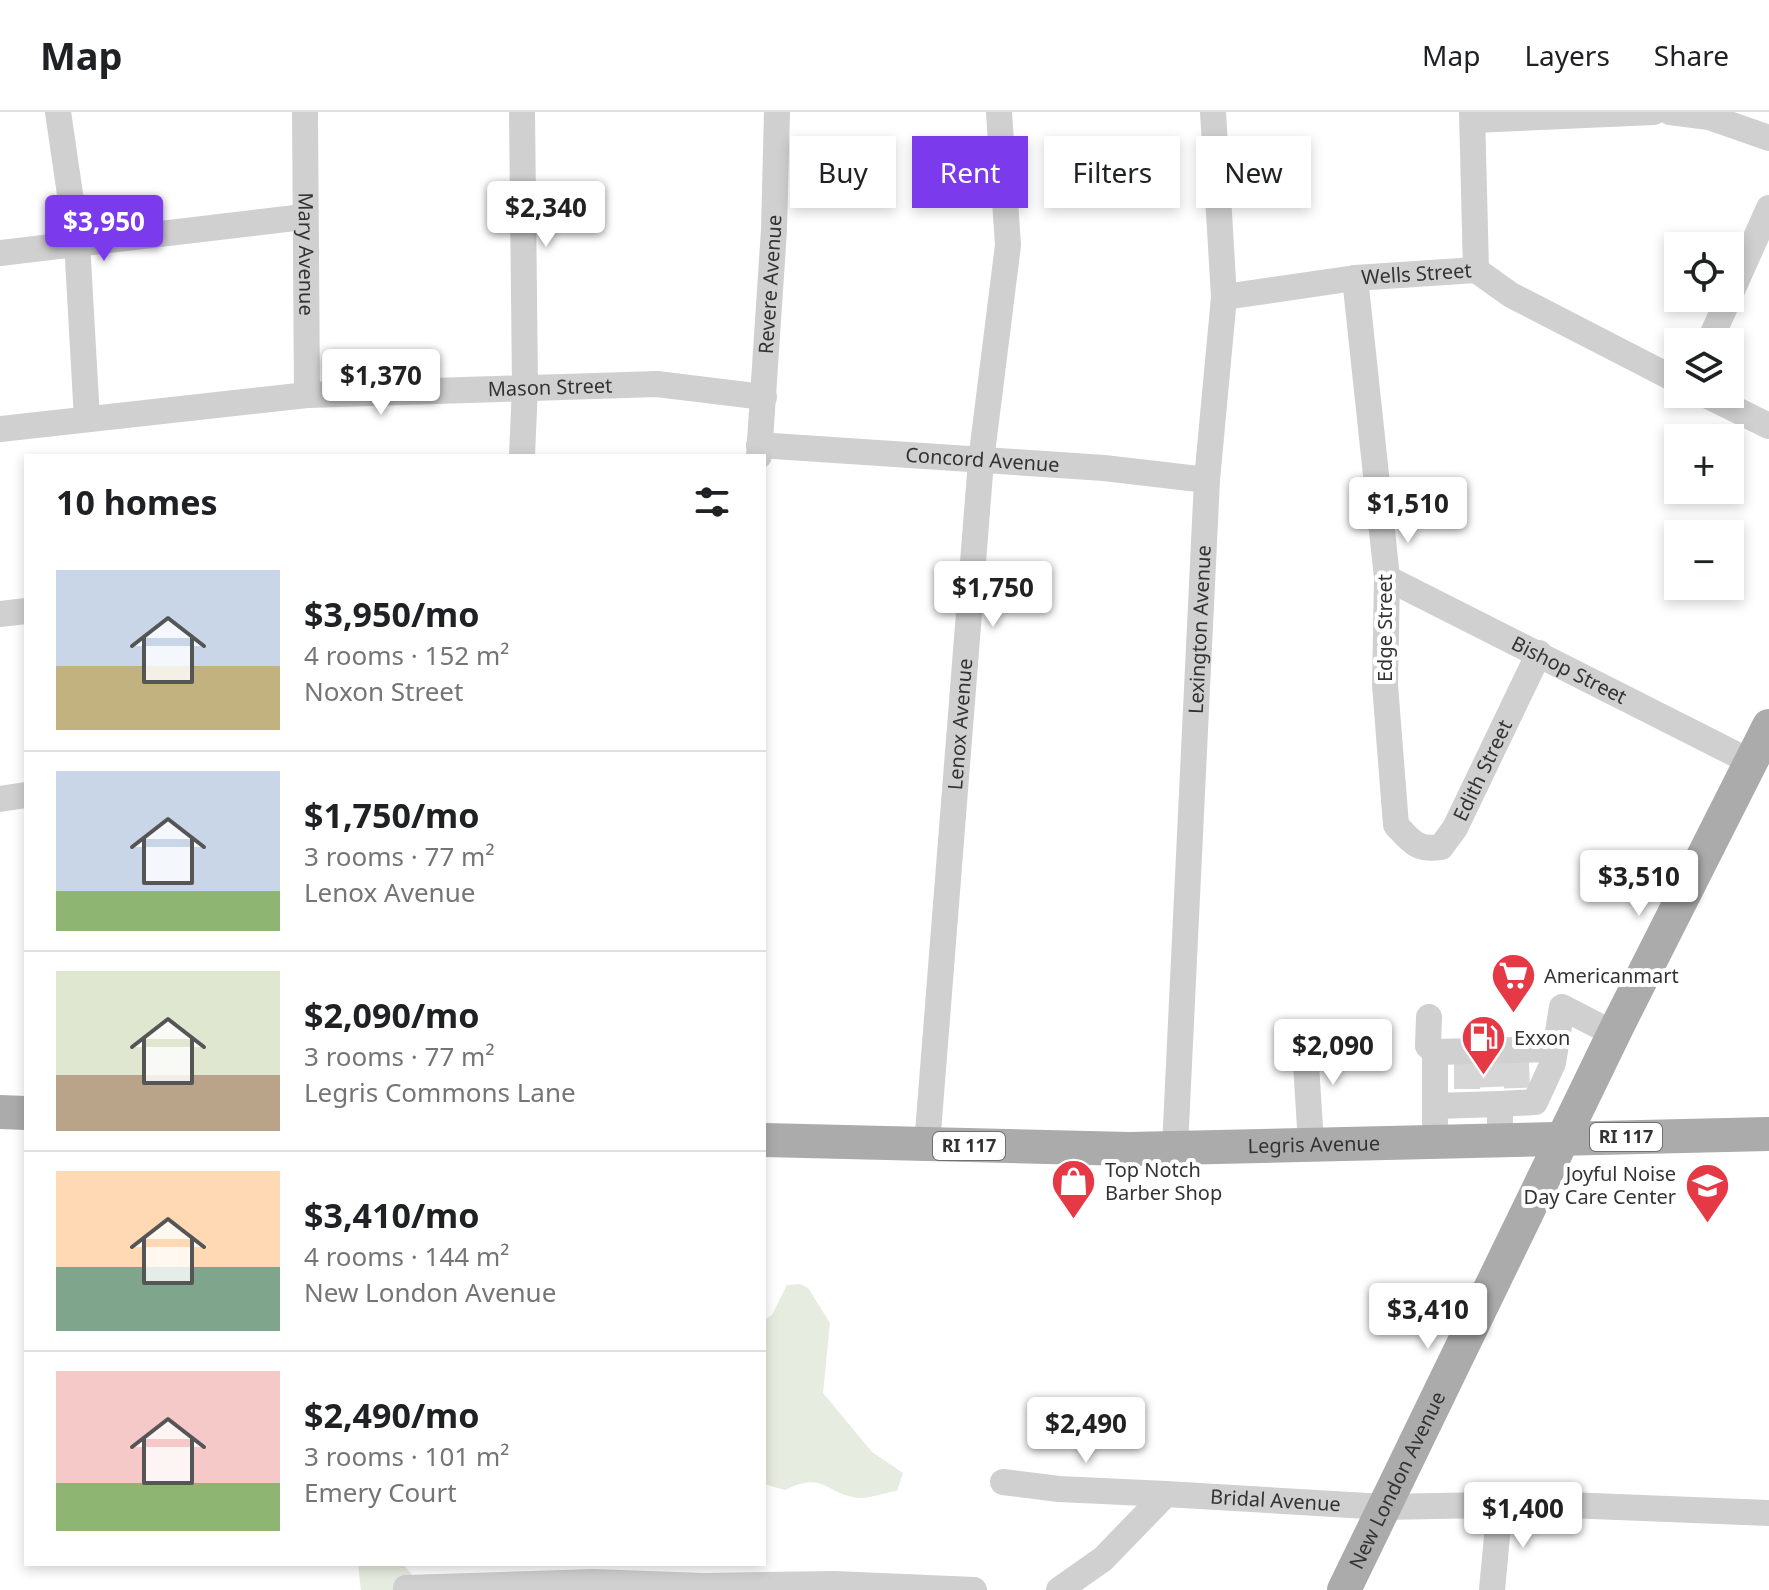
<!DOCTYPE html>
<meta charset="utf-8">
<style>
:root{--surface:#fff;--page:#f2f2f2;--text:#202124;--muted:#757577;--line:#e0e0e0;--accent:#7c3aed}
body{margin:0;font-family:"Noto Sans",sans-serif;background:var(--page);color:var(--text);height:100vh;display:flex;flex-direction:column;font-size:30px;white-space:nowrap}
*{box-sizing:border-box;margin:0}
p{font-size:26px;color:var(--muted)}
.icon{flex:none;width:44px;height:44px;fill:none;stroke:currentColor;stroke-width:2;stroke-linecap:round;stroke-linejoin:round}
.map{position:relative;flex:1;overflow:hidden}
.details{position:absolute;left:24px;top:342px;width:742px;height:1112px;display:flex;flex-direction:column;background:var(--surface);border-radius:0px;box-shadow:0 4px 12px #0003}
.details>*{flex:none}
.banner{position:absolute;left:790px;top:24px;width:760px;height:72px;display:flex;gap:16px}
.buttons{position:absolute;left:1664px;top:120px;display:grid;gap:16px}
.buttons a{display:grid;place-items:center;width:80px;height:80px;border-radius:0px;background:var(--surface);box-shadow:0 4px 12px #0003;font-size:40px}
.price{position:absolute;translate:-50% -68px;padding:0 18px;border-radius:8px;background:#fff;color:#222;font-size:26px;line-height:52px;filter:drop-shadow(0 2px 4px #0008)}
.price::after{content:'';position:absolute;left:50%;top:48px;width:24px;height:18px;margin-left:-12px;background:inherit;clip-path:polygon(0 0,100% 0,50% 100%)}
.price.on{background:var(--accent);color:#fff}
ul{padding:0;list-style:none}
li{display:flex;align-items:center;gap:24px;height:200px;padding:0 32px}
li+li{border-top:2px solid var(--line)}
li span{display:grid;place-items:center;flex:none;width:224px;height:160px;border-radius:0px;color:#555}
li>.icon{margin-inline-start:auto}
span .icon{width:96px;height:96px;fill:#fffc;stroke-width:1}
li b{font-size:34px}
h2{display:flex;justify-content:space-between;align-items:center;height:96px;padding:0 32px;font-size:34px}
.chip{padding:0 28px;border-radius:0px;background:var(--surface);box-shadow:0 4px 12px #0003;font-size:28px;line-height:72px}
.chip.on{background:var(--accent);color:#fff}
header{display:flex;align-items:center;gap:48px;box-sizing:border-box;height:112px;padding:0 40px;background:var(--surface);border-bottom:2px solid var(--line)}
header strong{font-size:38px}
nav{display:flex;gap:44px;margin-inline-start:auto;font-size:28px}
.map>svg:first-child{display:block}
</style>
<header>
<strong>Map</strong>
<nav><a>Map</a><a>Layers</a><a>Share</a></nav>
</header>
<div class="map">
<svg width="1769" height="1478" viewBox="0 0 1769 1478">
<rect width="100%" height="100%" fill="#fff"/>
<g fill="#e6ecdf">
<path d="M 800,1172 L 808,1176 L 830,1211 L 823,1281 L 872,1340 L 903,1361 L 897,1379 C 886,1380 869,1387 859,1386 C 826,1382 823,1358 785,1378 L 764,1372 L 764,1208 L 772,1203 L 787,1173 Z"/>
<path d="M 358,1452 L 403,1452 L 413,1464 L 399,1478 L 361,1478 Z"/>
</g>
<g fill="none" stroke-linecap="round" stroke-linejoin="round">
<g stroke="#d6d6d6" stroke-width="26" stroke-dasharray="26 13" stroke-linecap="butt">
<path d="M 1491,949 L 1492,978"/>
<path d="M 1516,950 L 1517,977"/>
<path d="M 1467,951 L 1467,978"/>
</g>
<g stroke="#d0d0d0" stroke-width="26">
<path d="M 58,0 L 77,130 L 87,307"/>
<path id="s1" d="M 305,0 L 307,283"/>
<path d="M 1472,0 L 1476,158"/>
<path d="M 1670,0 L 1709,5 L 1769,26"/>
<path d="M 1473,8 L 1654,0"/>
<path d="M 0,141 L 303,105"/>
<path id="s2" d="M 1355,166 L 1387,466 L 1385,573 L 1396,713 C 1411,729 1417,739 1441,735 L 1455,716 L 1539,541"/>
<path d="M 1730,183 L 1769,96"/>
<path id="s3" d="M 1224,185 L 1355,166 L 1476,158 L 1511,183 L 1678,269"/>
<path d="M 1709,230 L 1729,186"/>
<path d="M 1704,282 L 1769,314"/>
<path id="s4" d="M 0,317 L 307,283 L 657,272 L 764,285"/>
<path id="s5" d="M 759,333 L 1104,356 L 1207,368"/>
<path d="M 522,344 L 525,274 L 522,0"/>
<path id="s6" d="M 759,344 L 774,118 L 777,0"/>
<path id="s7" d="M 1387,466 L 1751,650"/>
<path d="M 0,502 L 26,499"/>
<path d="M 0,687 L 26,683"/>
<path d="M 1429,905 L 1428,934 L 1435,940"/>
<path d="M 1304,920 L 1311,1032"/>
<path d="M 1435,994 L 1435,940 L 1555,937"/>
<path d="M 1435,1011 L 1435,994 L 1500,992"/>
<path d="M 1500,1028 L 1500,992 L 1535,990 L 1553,951 L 1562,895 L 1614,922"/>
<path id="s8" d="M 927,1033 L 981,349 L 1008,133 L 999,0"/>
<path id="s9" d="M 1175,1035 L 1207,368 L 1224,185 L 1213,0"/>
<path d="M 1003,1370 L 1059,1377 L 1166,1382"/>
<path d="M 406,1476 L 594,1470 L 704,1474 L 835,1472 L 974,1478"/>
<path id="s10" d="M 1059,1478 L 1103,1447 L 1166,1382 L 1384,1395 L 1542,1392 L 1769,1401"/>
<path d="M 1492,1478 L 1500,1392"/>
</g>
<g stroke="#ababab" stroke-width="34">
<path d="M 0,1000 L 26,1001"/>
<path id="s11" d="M 764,1028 L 1130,1037 L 1769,1022"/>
<path id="s12" d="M 1344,1478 L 1618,913 L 1769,614"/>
</g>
</g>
<defs>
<symbol id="supermarket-pin" viewBox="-11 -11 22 30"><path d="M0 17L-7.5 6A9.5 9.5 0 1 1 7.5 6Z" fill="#e63946" stroke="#fff"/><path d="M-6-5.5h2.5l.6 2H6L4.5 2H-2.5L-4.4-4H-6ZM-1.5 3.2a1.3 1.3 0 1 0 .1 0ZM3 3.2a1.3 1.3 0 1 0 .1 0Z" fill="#fff"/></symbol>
<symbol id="fuel-pin" viewBox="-11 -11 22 30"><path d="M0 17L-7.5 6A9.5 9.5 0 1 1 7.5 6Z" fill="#e63946" stroke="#fff"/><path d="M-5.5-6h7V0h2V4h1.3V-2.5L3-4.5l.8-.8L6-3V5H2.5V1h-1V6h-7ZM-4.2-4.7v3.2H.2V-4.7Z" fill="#fff"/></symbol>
<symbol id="shop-pin" viewBox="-11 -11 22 30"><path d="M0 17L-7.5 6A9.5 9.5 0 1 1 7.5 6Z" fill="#e63946" stroke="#fff"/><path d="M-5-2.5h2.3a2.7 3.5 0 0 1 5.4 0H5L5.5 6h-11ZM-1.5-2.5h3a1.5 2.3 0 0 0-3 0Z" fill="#fff"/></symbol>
<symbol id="school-pin" viewBox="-11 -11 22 30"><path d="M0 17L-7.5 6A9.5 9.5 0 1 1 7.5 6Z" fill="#e63946" stroke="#fff"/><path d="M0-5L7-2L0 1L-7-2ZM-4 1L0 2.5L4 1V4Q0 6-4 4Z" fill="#fff"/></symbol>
</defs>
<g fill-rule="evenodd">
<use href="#supermarket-pin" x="1488" y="838" width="51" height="69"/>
<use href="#fuel-pin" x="1458" y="900" width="51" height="69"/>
<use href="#shop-pin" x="1048" y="1044" width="51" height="69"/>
<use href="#school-pin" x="1682" y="1048" width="51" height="69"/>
</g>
<g text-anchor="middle" stroke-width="8" stroke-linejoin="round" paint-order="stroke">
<g fill="#fff" stroke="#707070" stroke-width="2">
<rect x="1590" y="1011" width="72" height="28" rx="6"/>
<rect x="933" y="1020" width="72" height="28" rx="6"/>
</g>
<g font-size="18" font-weight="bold" fill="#333">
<text x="1626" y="1031">RI 117</text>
<text x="969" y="1040">RI 117</text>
</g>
<g font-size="20" fill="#333" stroke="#fff">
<text dy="7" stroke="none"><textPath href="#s1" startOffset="142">Mary Avenue</textPath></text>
<text dy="7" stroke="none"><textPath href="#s3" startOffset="194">Wells Street</textPath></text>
<text dy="7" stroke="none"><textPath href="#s6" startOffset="172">Revere Avenue</textPath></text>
<text dy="7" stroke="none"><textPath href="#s4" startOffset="552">Mason Street</textPath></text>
<text dy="7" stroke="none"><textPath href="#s5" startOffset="224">Concord Avenue</textPath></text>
<text transform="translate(1385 516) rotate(-90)" y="7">Edge Street</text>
<text dy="7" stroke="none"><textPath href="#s9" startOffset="518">Lexington Avenue</textPath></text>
<text dy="7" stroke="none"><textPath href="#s7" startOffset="204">Bishop Street</textPath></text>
<text dy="7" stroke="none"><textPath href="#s8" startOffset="422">Lenox Avenue</textPath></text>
<text dy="7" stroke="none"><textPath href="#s2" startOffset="690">Edith Street</textPath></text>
<text dy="7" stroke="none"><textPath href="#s11" startOffset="550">Legris Avenue</textPath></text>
<text dy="7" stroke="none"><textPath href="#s12" startOffset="122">New London Avenue</textPath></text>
<text dy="7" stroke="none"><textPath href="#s10" startOffset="254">Bridal Avenue</textPath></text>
</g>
<g font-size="20" fill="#333" stroke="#fff" text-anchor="start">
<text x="1544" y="871">Americanmart</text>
<text x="1514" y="933">Exxon</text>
<text x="1105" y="1065">Top Notch<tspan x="1105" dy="23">Barber Shop</tspan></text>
<text x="1676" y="1069" text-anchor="end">Joyful Noise<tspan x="1676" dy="23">Day Care Center</tspan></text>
</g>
</g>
</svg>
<div class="buttons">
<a><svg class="icon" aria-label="locate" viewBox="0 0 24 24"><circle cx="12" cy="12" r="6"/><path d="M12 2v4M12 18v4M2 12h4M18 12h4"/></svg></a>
<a><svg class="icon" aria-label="layers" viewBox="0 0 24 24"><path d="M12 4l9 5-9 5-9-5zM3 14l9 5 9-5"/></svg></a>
<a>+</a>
<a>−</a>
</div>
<b class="price" style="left:546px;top:137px">$2,340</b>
<b class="price on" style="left:104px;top:151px">$3,950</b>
<b class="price" style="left:381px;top:305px">$1,370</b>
<b class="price" style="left:1408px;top:433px">$1,510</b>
<b class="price" style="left:993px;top:517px">$1,750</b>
<b class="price" style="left:1639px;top:806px">$3,510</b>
<b class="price" style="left:1333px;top:975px">$2,090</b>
<b class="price" style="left:1428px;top:1239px">$3,410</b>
<b class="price" style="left:1086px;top:1353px">$2,490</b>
<b class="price" style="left:1523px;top:1438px">$1,400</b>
<div class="banner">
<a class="chip">Buy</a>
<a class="chip on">Rent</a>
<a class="chip">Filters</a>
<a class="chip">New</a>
</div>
<section class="details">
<h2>10 homes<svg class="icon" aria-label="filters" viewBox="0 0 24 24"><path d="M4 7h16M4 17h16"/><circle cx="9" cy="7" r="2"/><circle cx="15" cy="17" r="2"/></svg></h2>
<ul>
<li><span style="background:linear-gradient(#c9d6e8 60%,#c2b280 0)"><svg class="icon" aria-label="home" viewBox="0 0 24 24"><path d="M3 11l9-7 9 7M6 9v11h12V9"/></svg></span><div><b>$3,950/mo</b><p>4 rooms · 152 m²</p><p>Noxon Street</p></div></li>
<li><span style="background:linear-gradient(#c9d6e8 75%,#8fb573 0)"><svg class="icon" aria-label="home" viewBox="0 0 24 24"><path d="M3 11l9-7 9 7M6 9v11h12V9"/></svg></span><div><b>$1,750/mo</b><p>3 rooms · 77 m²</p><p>Lenox Avenue</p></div></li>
<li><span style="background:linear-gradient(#dfe7d0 65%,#b9a48a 0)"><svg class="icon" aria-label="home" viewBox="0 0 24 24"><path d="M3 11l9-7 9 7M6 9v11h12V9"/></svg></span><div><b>$2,090/mo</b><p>3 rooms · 77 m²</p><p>Legris Commons Lane</p></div></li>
<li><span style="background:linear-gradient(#ffd9b3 60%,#7fa58c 0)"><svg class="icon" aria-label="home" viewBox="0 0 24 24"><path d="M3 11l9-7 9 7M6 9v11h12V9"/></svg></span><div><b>$3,410/mo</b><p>4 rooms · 144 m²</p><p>New London Avenue</p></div></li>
<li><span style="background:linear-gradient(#f6c9c9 70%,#8fb573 0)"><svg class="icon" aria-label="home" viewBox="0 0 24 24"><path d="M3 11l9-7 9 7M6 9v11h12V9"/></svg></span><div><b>$2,490/mo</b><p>3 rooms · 101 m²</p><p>Emery Court</p></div></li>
</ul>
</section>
</div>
